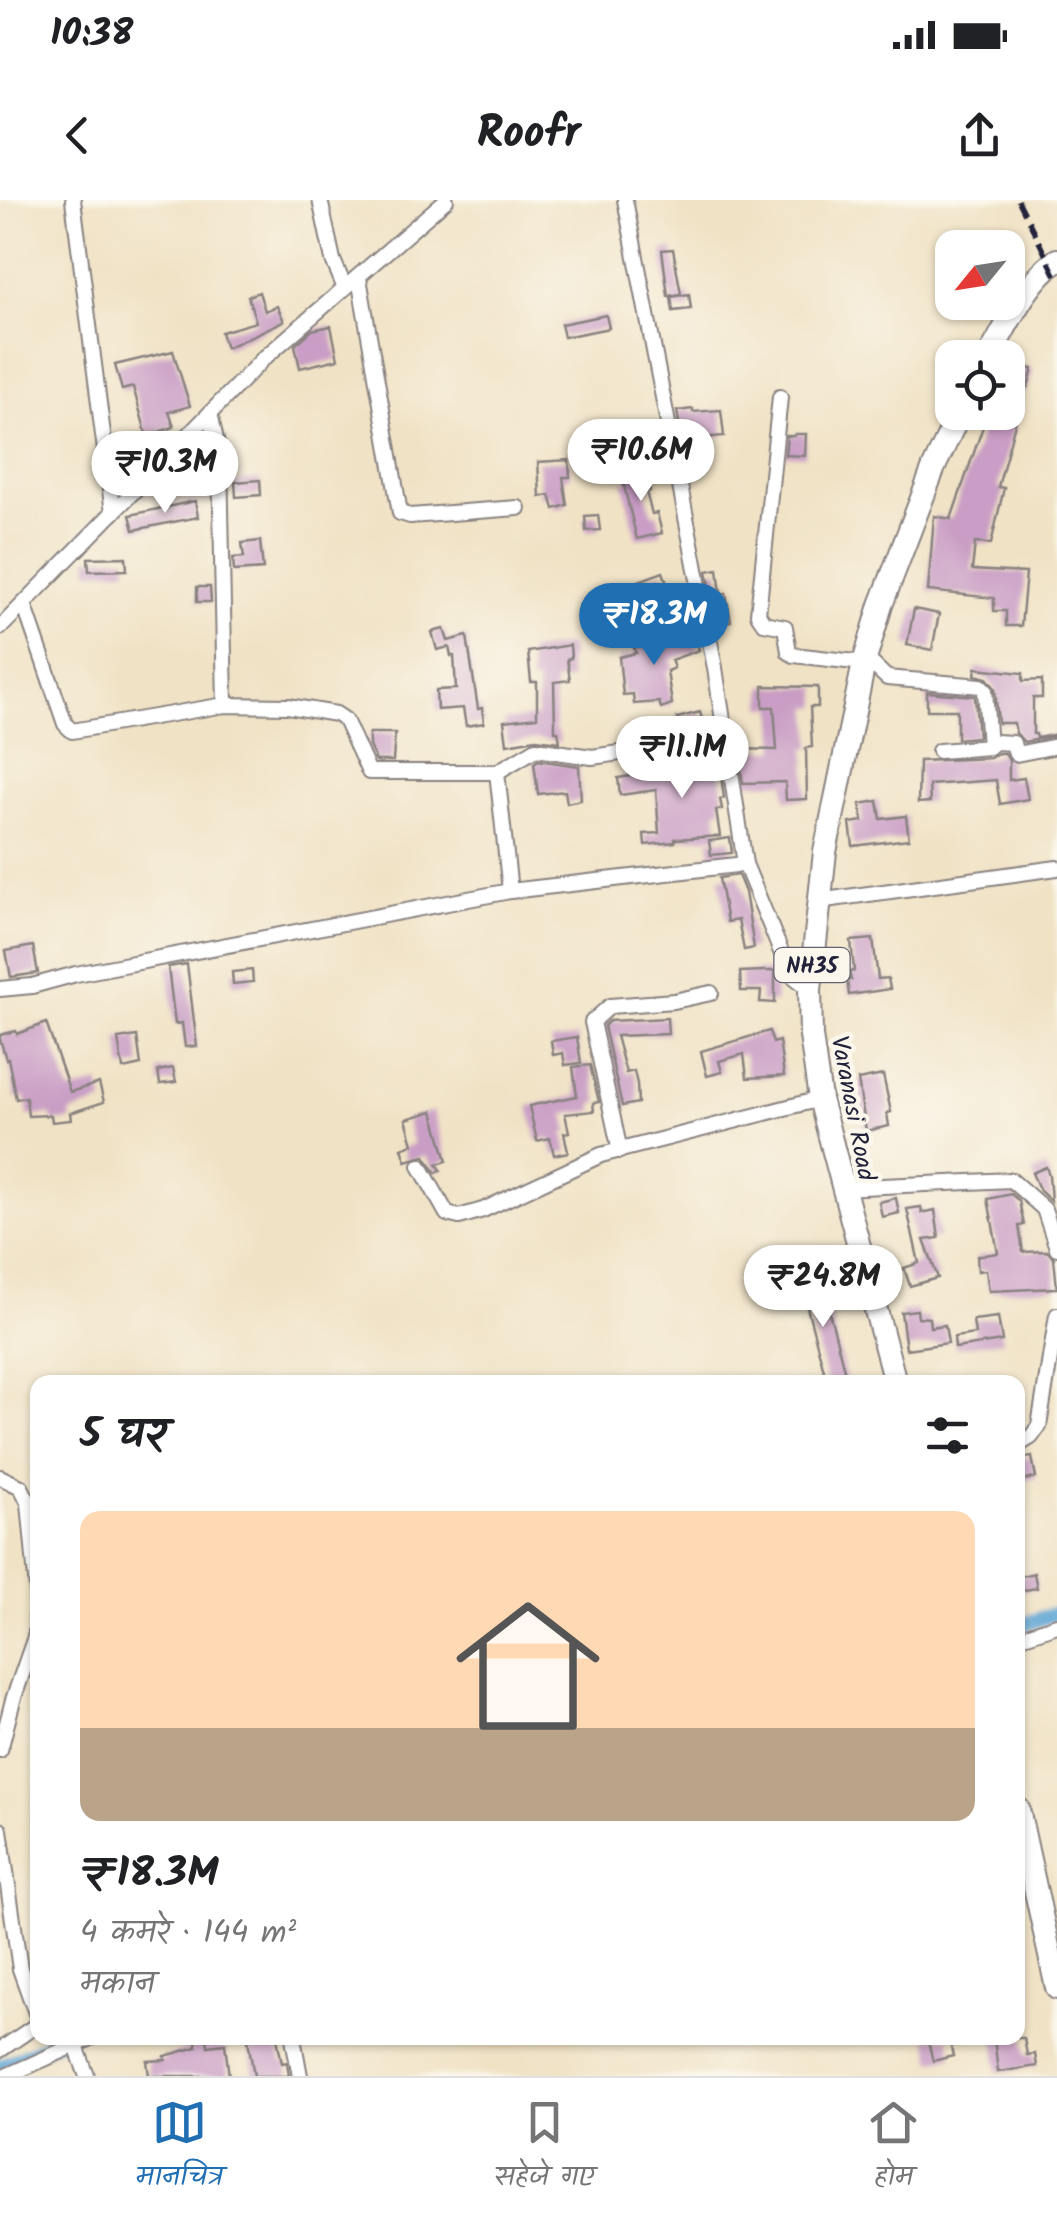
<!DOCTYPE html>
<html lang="hi">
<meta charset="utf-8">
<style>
:root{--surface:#fff;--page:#f6f6f6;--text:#202124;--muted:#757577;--line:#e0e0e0;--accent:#1f6fb2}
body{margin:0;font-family:Kalam,"Playpen Sans Deva",sans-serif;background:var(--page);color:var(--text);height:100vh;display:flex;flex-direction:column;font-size:38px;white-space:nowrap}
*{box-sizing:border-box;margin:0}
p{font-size:32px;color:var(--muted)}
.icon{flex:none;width:55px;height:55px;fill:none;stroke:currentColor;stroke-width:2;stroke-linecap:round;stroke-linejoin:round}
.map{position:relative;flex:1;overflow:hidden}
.panel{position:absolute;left:30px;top:1175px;width:995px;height:670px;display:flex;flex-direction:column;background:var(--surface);border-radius:20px;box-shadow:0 2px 8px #0004}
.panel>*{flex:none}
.needle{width:65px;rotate:240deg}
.tools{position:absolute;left:935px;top:30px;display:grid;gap:20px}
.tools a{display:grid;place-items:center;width:90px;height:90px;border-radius:20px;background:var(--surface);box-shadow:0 2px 8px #0004;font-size:50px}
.price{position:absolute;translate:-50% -85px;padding:0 22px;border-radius:35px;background:#fff;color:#222;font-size:32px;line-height:65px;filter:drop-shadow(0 2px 5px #0008)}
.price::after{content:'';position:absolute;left:50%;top:60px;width:30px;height:22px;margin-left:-15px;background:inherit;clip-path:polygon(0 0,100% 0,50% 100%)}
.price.selected{background:var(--accent);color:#fff}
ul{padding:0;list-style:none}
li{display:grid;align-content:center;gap:20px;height:530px;padding:0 50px}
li+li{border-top:2px solid var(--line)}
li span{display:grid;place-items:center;height:310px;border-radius:20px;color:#555}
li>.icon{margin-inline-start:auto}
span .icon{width:180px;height:180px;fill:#fffc;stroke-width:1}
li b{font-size:42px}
h2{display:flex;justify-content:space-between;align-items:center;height:120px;padding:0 50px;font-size:42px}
.status{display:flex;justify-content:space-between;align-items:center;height:70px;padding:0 50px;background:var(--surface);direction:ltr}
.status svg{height:28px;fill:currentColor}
header{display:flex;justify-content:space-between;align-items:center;height:130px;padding:0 50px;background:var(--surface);font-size:45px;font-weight:700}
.dock{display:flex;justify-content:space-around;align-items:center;height:140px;border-top:2px solid var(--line);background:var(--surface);font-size:28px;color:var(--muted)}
.dock a{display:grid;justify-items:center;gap:5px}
.dock .selected{color:var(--accent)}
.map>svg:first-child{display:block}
</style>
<div class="status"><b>10:38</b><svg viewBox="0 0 49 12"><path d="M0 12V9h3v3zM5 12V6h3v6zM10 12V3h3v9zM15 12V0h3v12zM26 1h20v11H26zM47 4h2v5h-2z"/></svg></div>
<header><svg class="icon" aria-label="back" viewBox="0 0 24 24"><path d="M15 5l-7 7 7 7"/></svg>Roofr<svg class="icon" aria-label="share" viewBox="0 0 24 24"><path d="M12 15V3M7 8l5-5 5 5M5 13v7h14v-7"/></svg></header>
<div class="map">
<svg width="1057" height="1876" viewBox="0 0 1057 1876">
<rect width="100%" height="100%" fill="#fbf7ec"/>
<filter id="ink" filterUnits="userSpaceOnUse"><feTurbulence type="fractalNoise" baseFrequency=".01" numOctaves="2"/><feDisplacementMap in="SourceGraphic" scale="20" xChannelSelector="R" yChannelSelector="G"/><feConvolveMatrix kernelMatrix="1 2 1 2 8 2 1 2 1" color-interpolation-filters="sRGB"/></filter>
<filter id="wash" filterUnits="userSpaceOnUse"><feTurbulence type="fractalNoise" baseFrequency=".0048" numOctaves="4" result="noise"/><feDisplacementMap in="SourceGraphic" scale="40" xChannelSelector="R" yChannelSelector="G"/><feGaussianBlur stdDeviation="2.25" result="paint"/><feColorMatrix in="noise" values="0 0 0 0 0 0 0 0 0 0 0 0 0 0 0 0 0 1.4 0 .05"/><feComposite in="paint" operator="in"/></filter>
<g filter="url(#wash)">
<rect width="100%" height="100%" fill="#f0e2c5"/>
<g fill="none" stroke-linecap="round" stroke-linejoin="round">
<g stroke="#5ea6d5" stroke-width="15">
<path d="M 1018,1426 L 1057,1413"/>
<path d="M 0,1867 L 64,1838"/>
</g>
</g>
<g id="blocks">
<g fill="#c99dc5">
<path d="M 673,49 L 681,94 L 668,96 L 662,50 Z"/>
<path d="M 259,92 L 265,111 L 277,106 L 284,121 L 226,148 L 221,132 L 256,122 L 248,96 Z"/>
<path d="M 689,94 L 691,109 L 673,111 L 671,97 Z"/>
<path d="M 606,115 L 609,128 L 564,137 L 561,124 Z"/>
<path d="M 331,126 L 338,159 L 300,168 L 295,145 L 312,130 Z"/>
<path d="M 173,151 L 190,206 L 169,212 L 174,227 L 147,236 L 133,187 L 122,190 L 115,165 Z"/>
<path d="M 1008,164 L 1033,169 L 1028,187 L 1025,186 L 998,287 L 1004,288 L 991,344 L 975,343 L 972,370 L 1026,373 L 1021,426 L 1006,426 L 1006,411 L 994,411 L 994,398 L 928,391 L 934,316 L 951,319 L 988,212 L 1008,212 Z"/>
<path d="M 693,209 L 693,212 L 721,210 L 724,236 L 703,238 L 704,260 L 691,262 L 689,247 L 686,239 L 682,239 L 677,211 Z"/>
<path d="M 795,234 L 806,234 L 805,256 L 785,255 L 787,236 L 794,236 Z"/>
<path d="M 569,260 L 570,277 L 563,277 L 567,305 L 554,309 L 550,295 L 540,297 L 538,262 Z"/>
<path d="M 644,263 L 650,291 L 646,292 L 652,314 L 657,313 L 662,333 L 637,339 L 623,282 L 629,281 L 627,273 L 634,272 L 632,266 Z"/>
<path d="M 260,280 L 261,295 L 236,297 L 235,282 Z"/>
<path d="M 195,301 L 198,317 L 134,330 L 130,315 Z"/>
<path d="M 598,315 L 600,330 L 586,331 L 585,316 Z"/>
<path d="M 260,341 L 263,369 L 234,371 L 233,358 L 244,357 L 242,343 Z"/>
<path d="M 126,357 L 127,370 L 89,371 L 88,358 Z"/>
<path d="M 718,369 L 721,394 L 726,393 L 731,421 L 717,423 L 707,371 Z"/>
<path d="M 663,372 L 669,388 L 642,399 L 636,382 Z"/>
<path d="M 197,387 L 210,387 L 211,402 L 197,402 Z"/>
<path d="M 914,409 L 939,414 L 932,450 L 907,445 Z"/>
<path d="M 444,429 L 448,441 L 467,436 L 478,509 L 482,508 L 484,523 L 466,526 L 463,508 L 437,510 L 436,490 L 456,489 L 454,456 L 451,456 L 449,447 L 437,450 L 432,432 Z"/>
<path d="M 679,431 L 681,437 L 693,432 L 699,450 L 671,460 L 674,468 L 667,471 L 672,504 L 661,508 L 659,502 L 634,504 L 633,494 L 623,495 L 619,457 L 636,453 L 634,448 L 655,442 L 654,438 Z"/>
<path d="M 570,445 L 571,458 L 567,459 L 570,480 L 554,482 L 555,531 L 558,531 L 560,542 L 536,539 L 507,544 L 504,521 L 537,517 L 537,482 L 531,482 L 528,452 Z"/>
<path d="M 976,468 L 1023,473 L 1023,481 L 1042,480 L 1042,498 L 1033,498 L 1033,534 L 1036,534 L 1037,538 L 1057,534 L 1057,536 L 1024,542 L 1016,533 L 1014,523 L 998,523 L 995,488 L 987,478 L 975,475 Z"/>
<path d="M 763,486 L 818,487 L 818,507 L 810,507 L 812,547 L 806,548 L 807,599 L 786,600 L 785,582 L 743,583 L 738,549 L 777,550 L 774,507 L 763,507 Z"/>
<path d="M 927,492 L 975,496 L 978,537 L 957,539 L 957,510 L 927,510 Z"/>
<path d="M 700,512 L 705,530 L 681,534 L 677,518 Z"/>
<path d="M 369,533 L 395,533 L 393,561 L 376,561 L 369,546 Z"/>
<path d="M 999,553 L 1005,553 L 1009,561 L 1009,580 L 1024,578 L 1028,599 L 1000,604 L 996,580 L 929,585 L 930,602 L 918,603 L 919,561 L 990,558 Z"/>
<path d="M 538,560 L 579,566 L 581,600 L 567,603 L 565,591 L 538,594 L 534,563 Z"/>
<path d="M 719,562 L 724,598 L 720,599 L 722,609 L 716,610 L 720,636 L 675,639 L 675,642 L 645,645 L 644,634 L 659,633 L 656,590 L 620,595 L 618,578 Z"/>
<path d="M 878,601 L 881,619 L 906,616 L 909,639 L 853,646 L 850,623 L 863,621 L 860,604 Z"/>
<path d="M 730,638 L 732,653 L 711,655 L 709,641 Z"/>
<path d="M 738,675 L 745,692 L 754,748 L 744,750 L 738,720 L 727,722 L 719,678 Z"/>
<path d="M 873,739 L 878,779 L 888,778 L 890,789 L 849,795 L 847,780 L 851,780 L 849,772 L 854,771 L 851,741 Z"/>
<path d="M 33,746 L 38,773 L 11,777 L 6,751 Z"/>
<path d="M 187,764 L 197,846 L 185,847 L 182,823 L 175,824 L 168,767 Z"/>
<path d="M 252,770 L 253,782 L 233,784 L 232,772 Z"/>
<path d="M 763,771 L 775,771 L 775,803 L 760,802 L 761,791 L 741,791 L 740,772 Z"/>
<path d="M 667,818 L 668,834 L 616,836 L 626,873 L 634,871 L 637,884 L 638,903 L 622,906 L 604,826 L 609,821 Z"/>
<path d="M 46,823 L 70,892 L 99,883 L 104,902 L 70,913 L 71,920 L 52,922 L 51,915 L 28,916 L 26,897 L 16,899 L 8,858 L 6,859 L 0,839 L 0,835 L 16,831 L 17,834 Z"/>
<path d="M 769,831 L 773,843 L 779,841 L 784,876 L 747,878 L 744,854 L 719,861 L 722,872 L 707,876 L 701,851 Z"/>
<path d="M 137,836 L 141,865 L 123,869 L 118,839 Z"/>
<path d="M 577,837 L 581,863 L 565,865 L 563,853 L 553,855 L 551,841 Z"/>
<path d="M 590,865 L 599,902 L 593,903 L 594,911 L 565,914 L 569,932 L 564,933 L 568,952 L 554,955 L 550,938 L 537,941 L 529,906 L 577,896 L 573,867 Z"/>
<path d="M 173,868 L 176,882 L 160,884 L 158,871 Z"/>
<path d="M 883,875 L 891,912 L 887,913 L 889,926 L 866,931 L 858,880 Z"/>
<path d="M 433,911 L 447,961 L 437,964 L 441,970 L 436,973 L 425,956 L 406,961 L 402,948 L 413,944 L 406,919 Z"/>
<path d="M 1046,967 L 1049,975 L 1051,1001 L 1040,991 L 1032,973 Z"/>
<path d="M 1011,994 L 1019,1001 L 1024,1025 L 1019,1026 L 1023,1052 L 1047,1051 L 1054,1058 L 1057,1088 L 989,1091 L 986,1070 L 978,1071 L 977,1056 L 998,1053 L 988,999 Z"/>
<path d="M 896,998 L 899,1013 L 882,1017 L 879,1002 Z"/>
<path d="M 921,1007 L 922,1013 L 935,1010 L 939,1038 L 924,1040 L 938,1078 L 910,1086 L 904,1068 L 919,1063 L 907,1009 Z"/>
<path d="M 819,1076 L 834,1130 L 847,1182 L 827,1182 L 800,1081 Z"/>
<path d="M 917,1110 L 918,1117 L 929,1118 L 930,1127 L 945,1125 L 948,1143 L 906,1149 L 901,1112 Z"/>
<path d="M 998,1117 L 1002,1141 L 955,1148 L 954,1137 L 975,1134 L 973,1120 Z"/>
<path d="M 1032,1257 L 1036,1278 L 1018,1281 L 1018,1259 Z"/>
<path d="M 1034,1373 L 1037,1388 L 1018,1391 L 1018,1377 Z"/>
<path d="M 256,1838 L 277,1838 L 282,1863 L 287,1862 L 289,1876 L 254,1876 L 248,1840 Z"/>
<path d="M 927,1838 L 949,1838 L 953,1856 L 933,1861 Z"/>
<path d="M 994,1838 L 1024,1838 L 1027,1855 L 1035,1854 L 1037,1866 L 998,1872 Z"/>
<path d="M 207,1839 L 208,1846 L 225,1844 L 229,1876 L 149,1876 L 147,1861 L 166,1860 L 165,1856 L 197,1847 L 196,1841 Z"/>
</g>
</g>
</g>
<g filter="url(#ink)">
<use href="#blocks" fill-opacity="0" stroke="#898280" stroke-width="2.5"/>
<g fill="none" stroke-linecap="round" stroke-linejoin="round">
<defs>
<g id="minor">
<path d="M 73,0 L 113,313"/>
<path d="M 320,0 L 333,60 L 344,86"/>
<path d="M 625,0 L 715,468 L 745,664 L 786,764 L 792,775 L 810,789"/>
<path d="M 359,78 L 400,313 L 410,316 L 518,308"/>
<path d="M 780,197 L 758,414 L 764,423 L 785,427 L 789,452 L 794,455 L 864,463"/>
<path d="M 210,213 L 220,258 L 225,505"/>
<path d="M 24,404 L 65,524 L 72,531 L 225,505 L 288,506 L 336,514 L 345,520 L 369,572 L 497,572 L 510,691"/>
<path d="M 0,428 L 263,159 L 446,0"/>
<path d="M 866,458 L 887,478 L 981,486 L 985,490 L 989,547"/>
<path d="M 939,551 L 989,547 L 995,542 L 1013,543 L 1016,554 L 1057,546"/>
<path d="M 497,572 L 536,549 L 592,557 L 725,538"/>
<path d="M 818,701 L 1057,668"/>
<path d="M 0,789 L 32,786 L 76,774 L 510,691 L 745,664"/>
<path d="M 620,951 L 592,822 L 610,806 L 674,801 L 711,793"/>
<path d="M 420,966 L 447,1014 L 459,1017 L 483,1010 L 601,955 L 820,899"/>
<path d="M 841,988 L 1011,980 L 1044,1009 L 1057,1048"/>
<path d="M 1018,1245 L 1031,1237 L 1039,1226 L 1057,1115"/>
<path d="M 0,1277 L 21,1287 L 29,1303 L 37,1390 L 36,1434 L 13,1500 L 0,1550"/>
<path d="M 1018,1438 L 1057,1425"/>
<path d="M 0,1630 L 20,1769 L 38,1819"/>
<path d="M 293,1838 L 300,1876"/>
<path d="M 76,1846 L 87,1876"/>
<path d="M 0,1850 L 38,1824"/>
<path d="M 6,1876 L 91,1838"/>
</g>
<g id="trunk">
<path d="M 988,158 C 1007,126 1026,81 1057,60"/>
<path d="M 895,1182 L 820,899 L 811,836 L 810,789 L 825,652 L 864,463 L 881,405 L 934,267 L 960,212"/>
<path d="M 1018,1609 L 1057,1788"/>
</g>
</defs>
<use href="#minor" stroke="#898280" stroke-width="18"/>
<use href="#trunk" stroke="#898280" stroke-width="26"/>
<use href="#minor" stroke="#fff" stroke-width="14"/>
<use href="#trunk" stroke="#fff" stroke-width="22"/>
<path stroke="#22223b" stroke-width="5" stroke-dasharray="15 8" stroke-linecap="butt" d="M 1018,0 L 1057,78"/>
</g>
</g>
<g text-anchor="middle" stroke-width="9" stroke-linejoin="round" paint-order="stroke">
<rect fill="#fbf7ec" stroke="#636270" stroke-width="2.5" x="774.5" y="748" width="75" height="34" rx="8"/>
<g font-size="22" font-weight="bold" fill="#22223b">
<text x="812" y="773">NH35</text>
</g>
<g font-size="25" fill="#22223b" stroke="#fbf7ec">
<text transform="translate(854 908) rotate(79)" y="9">Varanasi Road</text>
</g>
</g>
</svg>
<div class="tools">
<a><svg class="needle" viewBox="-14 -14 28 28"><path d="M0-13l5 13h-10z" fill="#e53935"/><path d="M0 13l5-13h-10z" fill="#757577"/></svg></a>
<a><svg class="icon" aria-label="locate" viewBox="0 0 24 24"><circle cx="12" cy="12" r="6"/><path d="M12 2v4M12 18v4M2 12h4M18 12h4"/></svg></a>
</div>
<b class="price" style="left:641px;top:304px">₹10.6M</b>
<b class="price" style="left:165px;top:316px">₹10.3M</b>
<b class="price selected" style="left:654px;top:468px">₹18.3M</b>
<b class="price" style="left:682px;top:601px">₹11.1M</b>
<b class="price" style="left:823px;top:1130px">₹24.8M</b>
<section class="panel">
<h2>5 घर<svg class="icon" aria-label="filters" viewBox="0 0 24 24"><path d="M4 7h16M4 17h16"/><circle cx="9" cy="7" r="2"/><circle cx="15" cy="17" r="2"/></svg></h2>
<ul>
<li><span style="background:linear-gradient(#ffd9b3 70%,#b9a48a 0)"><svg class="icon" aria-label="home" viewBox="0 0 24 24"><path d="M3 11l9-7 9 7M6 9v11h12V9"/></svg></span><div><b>₹18.3M</b><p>4 कमरे · 144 m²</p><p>मकान</p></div></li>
</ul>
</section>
</div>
<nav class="dock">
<a class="selected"><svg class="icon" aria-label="map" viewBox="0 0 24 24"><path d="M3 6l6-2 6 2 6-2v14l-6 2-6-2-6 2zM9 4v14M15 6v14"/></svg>मानचित्र</a>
<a><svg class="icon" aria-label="saved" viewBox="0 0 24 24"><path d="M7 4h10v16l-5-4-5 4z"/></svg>सहेजे गए</a>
<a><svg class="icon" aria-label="home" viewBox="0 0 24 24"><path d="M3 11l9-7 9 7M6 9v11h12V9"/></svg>होम</a>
</nav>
